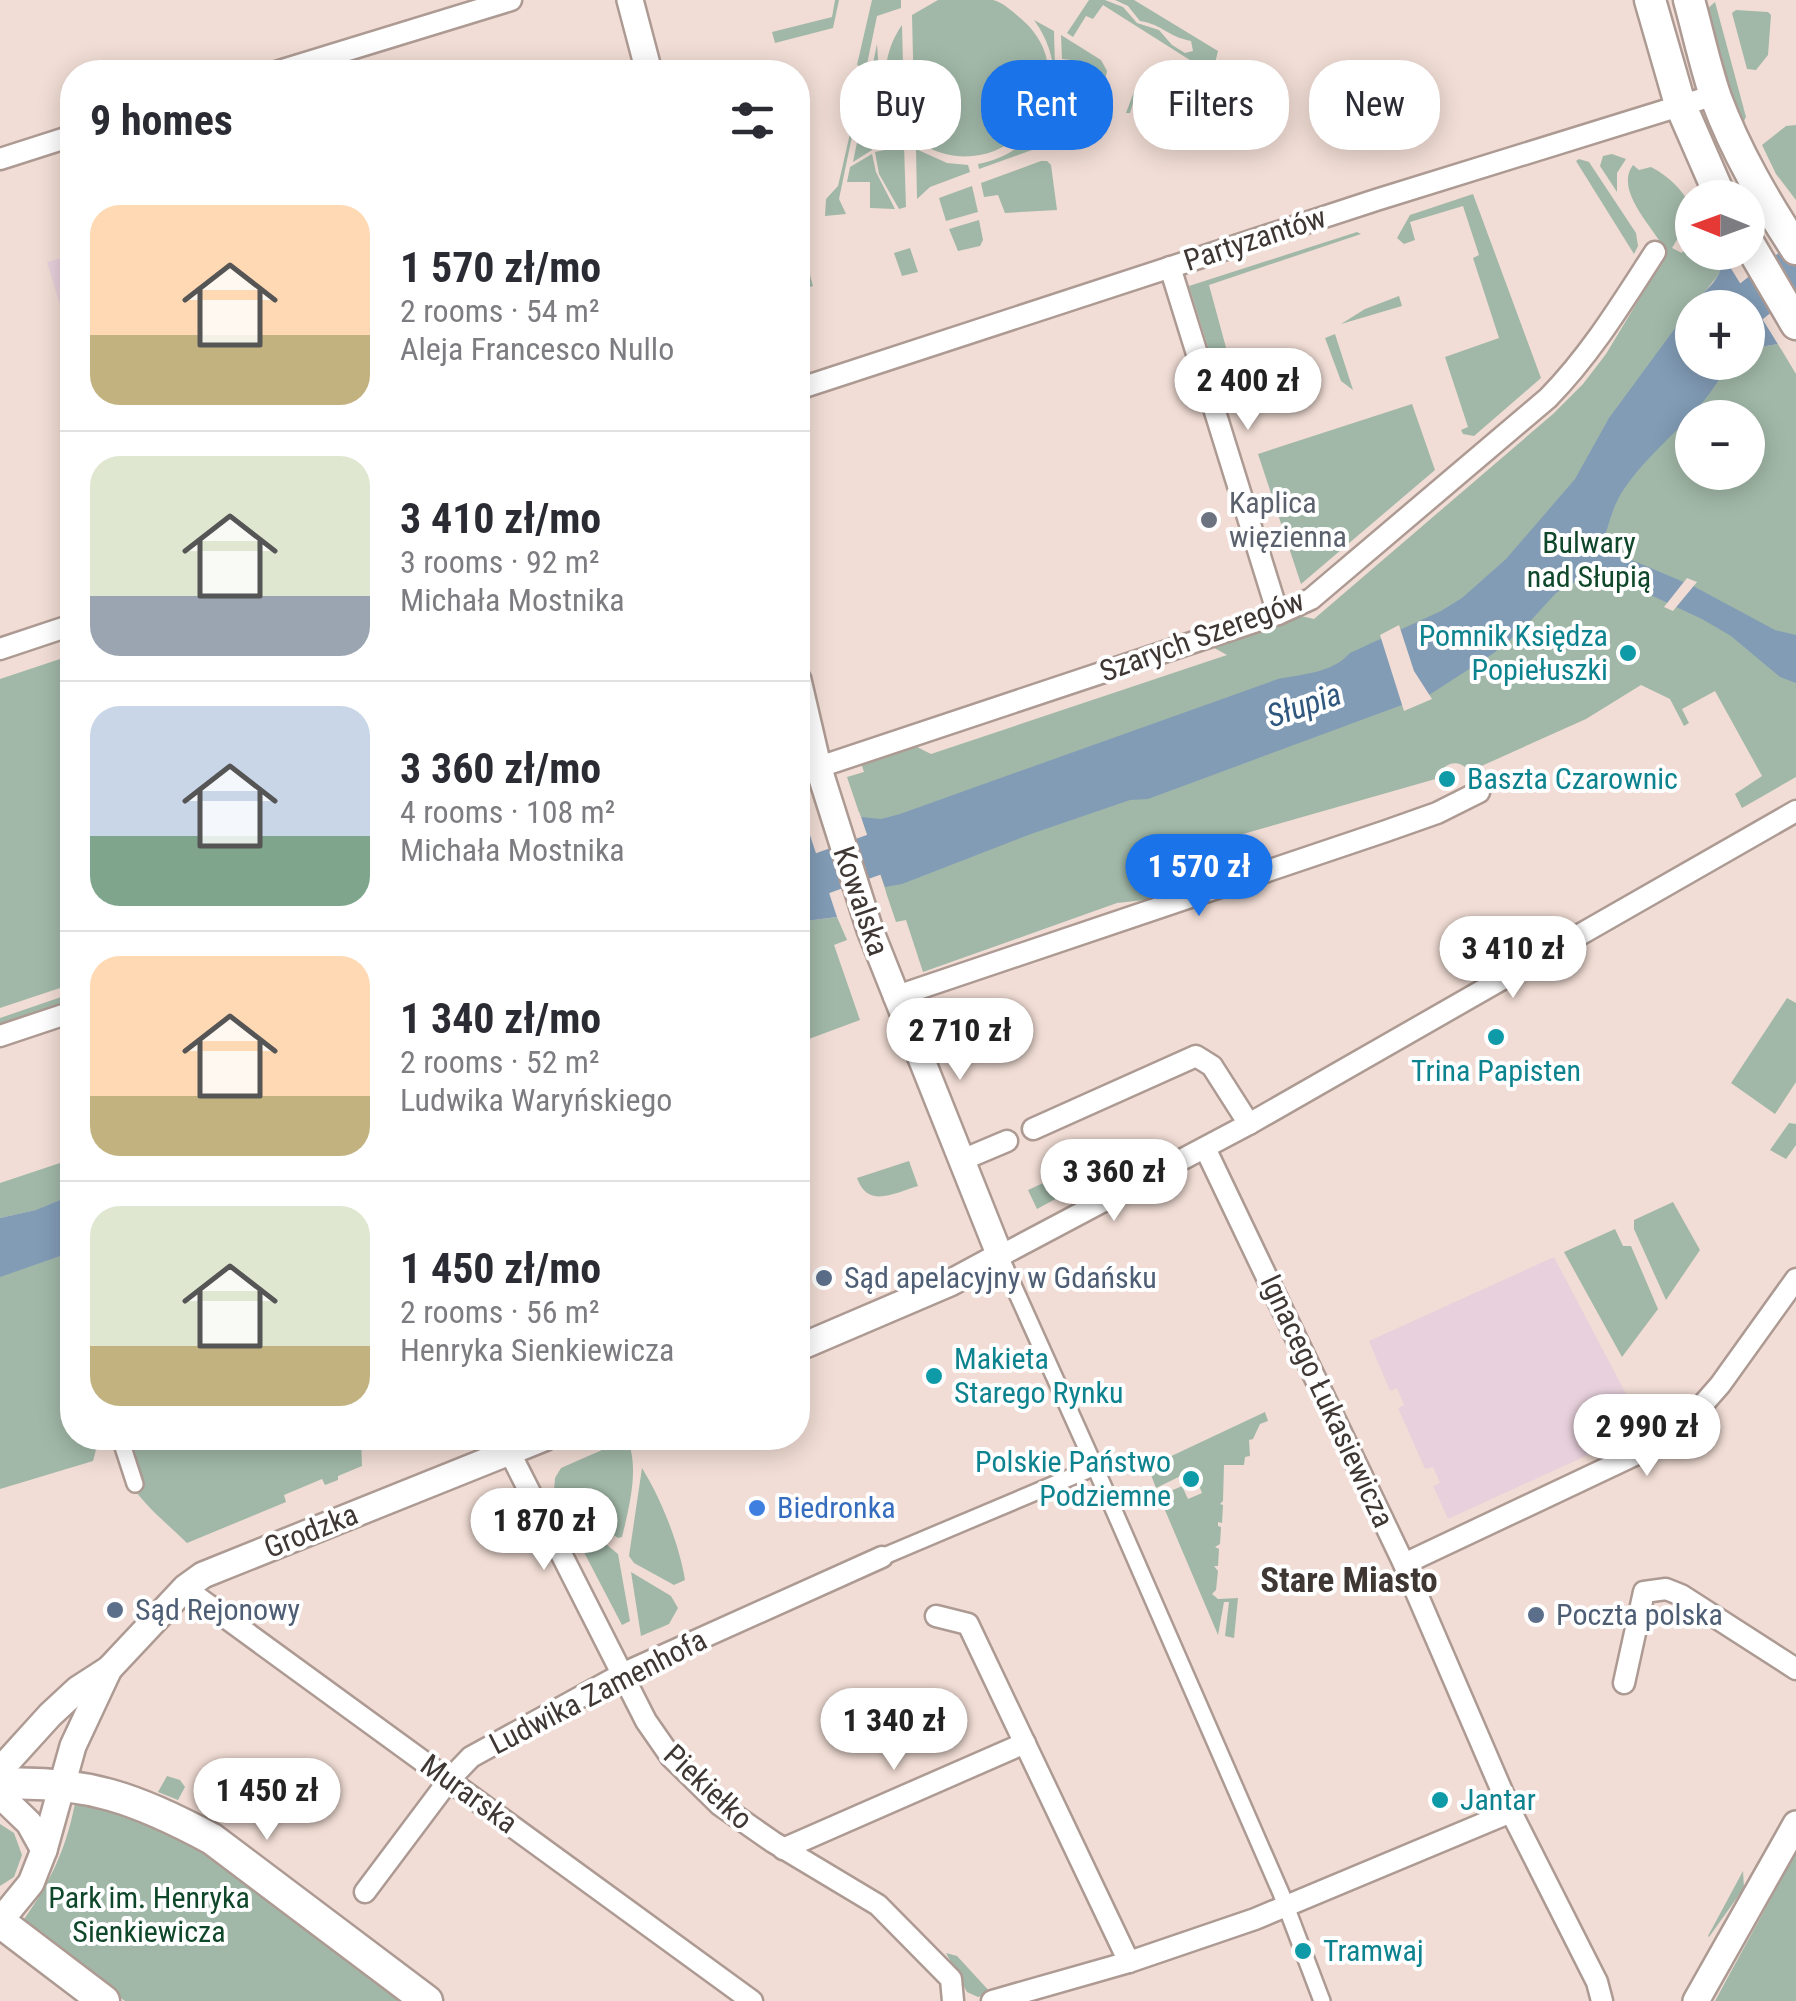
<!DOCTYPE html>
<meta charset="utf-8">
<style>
:root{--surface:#fff;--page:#f2f2f3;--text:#2b2b33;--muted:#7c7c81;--line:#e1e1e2;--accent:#1a73e8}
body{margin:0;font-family:"Roboto Condensed",sans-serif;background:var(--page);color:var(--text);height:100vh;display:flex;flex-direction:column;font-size:38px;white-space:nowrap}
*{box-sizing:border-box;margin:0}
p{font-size:32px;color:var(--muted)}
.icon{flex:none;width:55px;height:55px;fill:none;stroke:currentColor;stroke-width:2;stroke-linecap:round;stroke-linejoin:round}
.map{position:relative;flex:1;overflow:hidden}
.drawer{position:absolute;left:60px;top:60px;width:750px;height:1390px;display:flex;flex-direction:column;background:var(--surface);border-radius:40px;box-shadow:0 5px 25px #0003}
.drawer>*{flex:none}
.banner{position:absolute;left:840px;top:60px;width:805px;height:90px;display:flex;gap:20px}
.needle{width:65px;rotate:271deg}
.fabs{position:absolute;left:1675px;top:180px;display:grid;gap:20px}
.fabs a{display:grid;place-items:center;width:90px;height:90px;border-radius:50%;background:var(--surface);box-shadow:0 5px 25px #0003;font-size:50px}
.price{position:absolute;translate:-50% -85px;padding:0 22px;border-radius:35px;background:#fff;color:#222;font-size:32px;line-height:65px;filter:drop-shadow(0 2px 5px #0008)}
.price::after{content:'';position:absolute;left:50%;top:60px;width:30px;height:22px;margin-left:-15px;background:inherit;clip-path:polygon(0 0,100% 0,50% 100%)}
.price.on{background:var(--accent);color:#fff}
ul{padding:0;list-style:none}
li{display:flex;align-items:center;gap:30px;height:250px;padding:0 30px}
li+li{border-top:2px solid var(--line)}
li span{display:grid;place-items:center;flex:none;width:280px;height:200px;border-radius:30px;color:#555}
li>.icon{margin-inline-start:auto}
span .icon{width:120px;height:120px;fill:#fffc;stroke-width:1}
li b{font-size:42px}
h2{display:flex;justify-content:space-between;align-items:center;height:120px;padding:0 30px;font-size:42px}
.pill{padding:0 35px;border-radius:40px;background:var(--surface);box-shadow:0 5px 25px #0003;font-size:35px;line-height:90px}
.pill.on{background:var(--accent);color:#fff}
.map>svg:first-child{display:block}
</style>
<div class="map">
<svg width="1796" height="2001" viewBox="0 0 1796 2001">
<rect width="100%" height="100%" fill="#f1ddd5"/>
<g fill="#e8d1dc">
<path d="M 72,255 L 72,345 L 47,262 Z"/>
<path d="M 1554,1257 L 1632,1405 L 1613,1416 L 1623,1439 L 1448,1519 L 1433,1486 L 1440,1483 L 1433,1467 L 1425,1469 L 1398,1408 L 1404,1405 L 1397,1388 L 1390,1391 L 1369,1341 Z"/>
</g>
<g fill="#a1b8a8" fill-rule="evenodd">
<path d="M 835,0 L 839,0 L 833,28 L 775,43 L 772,32 L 832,17 Z"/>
<path d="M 872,0 L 901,0 L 901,8 L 877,16 L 839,199 L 846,214 L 825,216 L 826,199 L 838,186 L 865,68 L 857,65 Z"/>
<path d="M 938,0 C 955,0 977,0 993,0 C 1002,2 1012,11 1019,17 C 1098,81 1003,200 915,140 L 912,15 Z"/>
<path d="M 1089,0 L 1105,0 L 1123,7 L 1137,23 L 1159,30 L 1172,45 L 1185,53 L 1193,51 L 1191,41 C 1166,36 1164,25 1140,21 L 1128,6 L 1115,0 L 1134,0 L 1218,51 L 1212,75 L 1200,72 L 1188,109 L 1136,92 L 1130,113 L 1126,113 L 1135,89 L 1170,99 L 1193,62 L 1103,5 L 1093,19 L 1086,16 L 1073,37 L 1067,33 Z"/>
<path d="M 1715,2 L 1746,117 L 1743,123 L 1721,68 L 1705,11 Z"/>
<path d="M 1736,10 L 1768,12 L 1771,15 L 1768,55 L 1756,70 L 1747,69 L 1732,13 Z"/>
<path d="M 1034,20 L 1054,31 L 1057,141 L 979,169 L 978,164 C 1049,150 1076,78 1034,20 Z"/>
<path d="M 902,25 L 903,64 L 887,65 L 887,99 C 883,72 886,48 902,25 Z"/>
<path d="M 1061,35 L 1101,60 L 1107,71 C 1100,104 1098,127 1064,139 L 1063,93 L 1071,92 L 1071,60 L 1062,59 Z"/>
<path d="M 877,44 L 881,102 L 875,116 L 865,102 Z"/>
<path d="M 882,107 L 905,143 L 875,149 L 875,133 Z"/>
<path d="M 864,108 L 874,122 L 872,150 L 853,162 Z"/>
<path d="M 1796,125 L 1796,200 L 1776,174 L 1762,145 L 1786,126 Z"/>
<path d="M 904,146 L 906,207 L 899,209 L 879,174 L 875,152 Z"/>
<path d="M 916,149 L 947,163 L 968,165 L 970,172 L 930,187 L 917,199 Z"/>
<path d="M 872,154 L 876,172 L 895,209 L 870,208 L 870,182 L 847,182 L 850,167 Z"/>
<path d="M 1612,154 L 1626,159 L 1617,173 L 1617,192 L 1600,166 L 1603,156 Z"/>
<path d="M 1579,159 L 1589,162 L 1636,233 L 1638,246 L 1634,254 L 1576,161 Z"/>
<path d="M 1041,161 L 1047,161 L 1051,165 L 1057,210 L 1005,213 L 998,195 L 984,197 L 981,183 Z"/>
<path d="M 1633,165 L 1639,170 L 1651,167 C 1670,177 1681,189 1692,207 L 1691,216 L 1672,248 L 1682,253 L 1692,236 L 1692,252 L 1722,254 L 1719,274 L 1692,308 L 1692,362 L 1748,362 L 1748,349 L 1778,344 L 1796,374 L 1796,777 L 1742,808 L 1735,794 L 1762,776 L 1715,691 L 1682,709 L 1689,723 L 1684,726 L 1670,699 L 1641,685 L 1586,719 L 1477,768 L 1469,771 C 1459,758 1442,762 1439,778 L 1162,857 L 1174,891 L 1145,900 L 1117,903 L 923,972 L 906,920 L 896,922 L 847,777 L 864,772 L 860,760 L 911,744 L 931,754 L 1227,655 L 1207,644 L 1301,616 L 1314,619 L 1553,414 L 1583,384 L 1606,354 L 1650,281 L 1662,245 C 1649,223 1615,189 1633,165 ZM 1692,418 L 1748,418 L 1748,472 L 1692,472 Z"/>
<path d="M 972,186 L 978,212 L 946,221 L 939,198 Z"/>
<path d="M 1473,194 L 1541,378 L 1474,436 L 1463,434 L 1461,430 L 1468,427 L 1445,357 L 1499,338 L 1473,258 L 1479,255 L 1463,206 L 1410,222 L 1415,240 L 1404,244 L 1397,238 L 1410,215 Z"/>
<path d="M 979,220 L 983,240 L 980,246 L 958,251 L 949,229 Z"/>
<path d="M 1357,232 L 1361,234 L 1209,285 L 1231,366 L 1212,360 L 1189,286 Z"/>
<path d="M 798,248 L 804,253 L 813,286 L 798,291 Z"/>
<path d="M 910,248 L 918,272 L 902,276 L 894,253 Z"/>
<path d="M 1399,296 L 1402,306 L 1341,324 L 1365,309 Z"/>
<path d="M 1335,334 L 1353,390 L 1341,381 L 1325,338 Z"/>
<path d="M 1412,404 L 1435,470 L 1301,584 L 1258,454 Z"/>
<path d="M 72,655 L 72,984 L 0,1008 L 0,679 Z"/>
<path d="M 837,917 L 847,940 L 834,945 L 860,1020 L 798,1043 L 798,922 Z"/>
<path d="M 70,994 L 67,1005 L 0,1027 L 0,1018 Z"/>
<path d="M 1787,998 L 1796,1003 L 1796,1082 L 1775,1114 L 1731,1083 Z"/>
<path d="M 1789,1123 L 1796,1124 L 1796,1145 L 1786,1159 L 1770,1150 Z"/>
<path d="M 72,1159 L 72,1195 L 37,1210 L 0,1218 L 0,1183 Z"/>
<path d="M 909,1161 L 918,1186 C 894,1193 868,1209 857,1178 Z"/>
<path d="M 1092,1161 L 1097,1175 L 1066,1193 L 1057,1177 Z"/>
<path d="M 1054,1178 L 1063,1195 L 1037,1209 L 1028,1190 Z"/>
<path d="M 1673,1202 L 1700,1250 L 1666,1300 L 1634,1229 L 1634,1220 Z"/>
<path d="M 1615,1229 L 1623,1246 L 1631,1246 L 1658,1309 L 1622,1357 L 1564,1252 Z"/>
<path d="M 72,1252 L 72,1438 L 99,1438 L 93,1461 L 0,1489 L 0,1276 Z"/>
<path d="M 1265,1412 L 1268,1421 L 1260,1424 L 1253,1439 L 1249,1440 L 1250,1456 L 1245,1457 L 1244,1465 L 1224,1465 L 1223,1501 L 1220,1504 L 1223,1505 L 1222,1523 L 1218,1522 L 1218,1526 L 1221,1527 L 1220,1544 L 1215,1547 L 1219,1549 L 1218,1566 L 1214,1566 L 1218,1571 L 1216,1590 L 1212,1594 L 1218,1599 L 1238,1598 L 1234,1638 L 1225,1636 L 1229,1602 L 1224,1602 L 1218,1635 L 1159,1496 L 1182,1486 L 1188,1499 L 1202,1493 L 1193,1470 L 1156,1488 L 1148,1467 Z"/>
<path d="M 115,1438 L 361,1438 L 362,1466 L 338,1476 L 338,1480 L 325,1485 L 322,1479 L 284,1495 L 286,1502 L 187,1543 C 153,1510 120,1488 115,1438 Z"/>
<path d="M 627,1439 C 640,1467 629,1508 622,1537 L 618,1538 L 554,1491 L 555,1478 L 561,1468 Z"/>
<path d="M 642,1468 C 661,1499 679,1543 685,1580 L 674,1585 L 634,1563 L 629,1556 Z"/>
<path d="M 568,1513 L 618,1554 L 630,1621 L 622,1625 L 564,1514 Z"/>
<path d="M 631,1572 L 671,1596 L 678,1608 L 669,1624 L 641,1636 Z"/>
<path d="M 167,1776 L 180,1780 L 185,1787 L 178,1800 L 158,1792 Z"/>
<path d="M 81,1802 L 143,1817 L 218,1858 L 409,2001 L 125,2001 L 19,1926 C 48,1887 66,1851 75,1803 Z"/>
<path d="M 0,1824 L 14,1833 L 22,1855 L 14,1877 L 0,1886 Z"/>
<path d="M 1796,1852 L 1796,2001 L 1715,2001 Z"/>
<path d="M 1743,1871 L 1744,1888 L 1709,1937 L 1708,1936 Z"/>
<path d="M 946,1953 L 957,1956 L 992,1994 L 978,1997 L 967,1992 Z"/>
</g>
<g fill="#829cb6">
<path d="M 1722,254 L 1778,344 L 1748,349 L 1748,308 L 1692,308 L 1692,362 L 1728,363 C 1703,416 1656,442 1624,489 C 1611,508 1609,527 1601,547 L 1693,586 L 1775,630 L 1796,635 L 1796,683 L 1780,677 L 1731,636 L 1702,619 L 1612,577 L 1585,576 L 1556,593 L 1524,628 L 1494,653 L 1429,695 L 1148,799 L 1130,800 L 1031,834 L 902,884 L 885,887 L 861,817 L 881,819 L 900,814 L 1278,679 C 1303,674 1332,673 1350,653 L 1441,611 L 1462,598 L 1506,559 L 1575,479 L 1609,418 L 1690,308 L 1713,283 L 1719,274 Z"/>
<path d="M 804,817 L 837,917 L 798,922 L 798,822 Z"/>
<path d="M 72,1195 L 72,1252 L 0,1277 L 0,1218 L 36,1210 Z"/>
</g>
<g fill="#f1ddd5">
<path d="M 1727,252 L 1782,342 L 1781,349 L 1722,253 Z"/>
<path d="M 1687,578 L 1697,582 L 1673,611 L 1664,607 Z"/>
<path d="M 1399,625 L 1414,671 L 1432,699 L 1404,711 L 1380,635 Z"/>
<path d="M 804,812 L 809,815 L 842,915 L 839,921 Z"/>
<path d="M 859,812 L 861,817 L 886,892 L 880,889 L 856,818 Z"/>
</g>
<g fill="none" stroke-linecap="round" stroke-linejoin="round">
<g stroke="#829cb6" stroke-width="42">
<path d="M 1743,308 L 1796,266"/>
<path d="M 798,882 L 926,836"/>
</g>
<defs>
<g id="pedestrian">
<path d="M 120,1438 L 135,1484"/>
<path d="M 1095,1467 L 1281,1893 L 1322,2001"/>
<path d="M 882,1557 L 1095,1467 L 1000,1256"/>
</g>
<g id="minor">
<path d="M 276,72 L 511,0"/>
<path d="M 0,159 L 72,136"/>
<path d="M 1170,267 L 1278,614"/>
<path d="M 798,389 L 1376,200 L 1715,95"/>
<path d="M 0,649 L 72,625"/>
<path d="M 798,774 L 1278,614 L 1311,599 L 1548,398 C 1591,354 1622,303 1655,252"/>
<path d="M 894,997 L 1386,831 L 1437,813 L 1479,792"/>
<path d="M 0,1036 L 72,1012"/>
<path d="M 1033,1129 L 1196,1056 L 1212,1066 L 1249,1124"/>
<path d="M 1205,1148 L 1404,1564 L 1511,1812 L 1597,1982 L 1602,2001"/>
<path d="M 962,1160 L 1007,1141"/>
<path d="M 1000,1256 L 1249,1124 L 1796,811"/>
<path d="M 509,1451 L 646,1721 L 671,1757 L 720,1805 L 773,1842 L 878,1905 L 951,1979 L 953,2001"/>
<path d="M 1404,1564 L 1675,1436 L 1720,1385 L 1796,1279"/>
<path d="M 185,1588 L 752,2001"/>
<path d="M 936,1616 L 968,1624 L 1129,1962"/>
<path d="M 1624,1683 L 1644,1592 L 1666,1589 L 1681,1595 L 1796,1669"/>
<path d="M 783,1849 L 1025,1743"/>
<path d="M 365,1892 L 449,1780 L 471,1757 L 624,1673 L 882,1557"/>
<path d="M 992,2001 L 1129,1962 L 1255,1919 L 1511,1812"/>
</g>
<g id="tertiary">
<path d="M 630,0 L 649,72"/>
<path d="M 798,680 L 818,766 L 870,930 L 1000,1256 L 950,1283 L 798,1348"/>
<path d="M 0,1770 L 50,1715 L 78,1689 L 109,1669 L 185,1588 L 203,1575 L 544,1438"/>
<path d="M 0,1795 L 29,1823 L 44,1850"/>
<path d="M 0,1921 L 31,1883 L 44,1850 L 73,1746 L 109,1669"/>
<path d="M 1696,2001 L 1796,1824"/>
</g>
<g id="secondary">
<path d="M 1650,0 L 1680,104 L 1721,198"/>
<path d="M 1689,0 C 1698,32 1705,66 1716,98 C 1736,152 1765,201 1796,249"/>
<path d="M 1748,242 L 1796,324"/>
<path d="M 0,1784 C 86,1780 138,1799 212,1839 L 427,2001"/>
<path d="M 0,1922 L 104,2001"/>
</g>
</defs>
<use href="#pedestrian" stroke="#ad9a93" stroke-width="20"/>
<use href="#minor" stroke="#ad9a93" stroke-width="25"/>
<use href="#tertiary" stroke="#ad9a93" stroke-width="30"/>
<use href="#secondary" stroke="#ad9a93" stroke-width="35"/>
<use href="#pedestrian" stroke="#fff" stroke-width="15"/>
<use href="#minor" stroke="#fff" stroke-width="20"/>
<use href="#tertiary" stroke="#fff" stroke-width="25"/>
<use href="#secondary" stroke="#fff" stroke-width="30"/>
</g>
<circle fill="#6b7280" stroke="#fff" stroke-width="4" cx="1209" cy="520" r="10"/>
<g fill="#0f9aa8" stroke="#fff" stroke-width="4">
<circle cx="1628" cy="653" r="10"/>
<circle cx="1447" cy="779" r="10"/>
<circle cx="1496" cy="1037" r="10"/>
<circle cx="934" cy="1376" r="10"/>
<circle cx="1191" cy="1479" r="10"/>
<circle cx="1440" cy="1800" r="10"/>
<circle cx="1303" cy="1951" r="10"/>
</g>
<g fill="#5c6f8a" stroke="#fff" stroke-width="4">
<circle cx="824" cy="1278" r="10"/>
<circle cx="115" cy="1610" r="10"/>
<circle cx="1536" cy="1615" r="10"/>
</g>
<circle fill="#3f7fe0" stroke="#fff" stroke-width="4" cx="757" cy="1508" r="10"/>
<g text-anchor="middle" stroke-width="8" stroke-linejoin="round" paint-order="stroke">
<g font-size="30" fill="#3f3734" stroke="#fff">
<text transform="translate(1255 239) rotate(-18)" y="10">Partyzantów</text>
<text transform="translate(1202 636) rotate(-20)" y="10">Szarych Szeregów</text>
<text transform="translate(861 901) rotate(71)" y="10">Kowalska</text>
<text transform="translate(1327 1401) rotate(65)" y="10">Ignacego Łukasiewicza</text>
<text transform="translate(311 1531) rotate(-22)" y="10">Grodzka</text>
<text transform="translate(598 1692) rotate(-27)" y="10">Ludwika Zamenhofa</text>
<text transform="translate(708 1787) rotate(43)" y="10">Piekiełko</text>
<text transform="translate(469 1794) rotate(36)" y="10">Murarska</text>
</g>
<g font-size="30" fill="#5b616d" stroke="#fff" text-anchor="start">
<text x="1229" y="513">Kaplica<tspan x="1229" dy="34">więzienna</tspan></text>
</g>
<g font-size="30" fill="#0e4729" stroke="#fff">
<text x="1589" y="553">Bulwary<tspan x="1589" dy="34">nad Słupią</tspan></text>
<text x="149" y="1908">Park im. Henryka<tspan x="149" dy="34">Sienkiewicza</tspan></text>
</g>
<g font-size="30" fill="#0d838f" stroke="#fff" text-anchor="start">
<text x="1608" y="646" text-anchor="end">Pomnik Księdza<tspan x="1608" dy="34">Popiełuszki</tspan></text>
<text x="1467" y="789">Baszta Czarownic</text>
<text x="1496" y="1081" text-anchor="middle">Trina Papisten</text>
<text x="954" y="1369">Makieta<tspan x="954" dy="34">Starego Rynku</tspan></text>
<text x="1171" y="1472" text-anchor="end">Polskie Państwo<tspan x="1171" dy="34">Podziemne</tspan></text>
<text x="1460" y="1810">Jantar</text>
<text x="1323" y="1961">Tramwaj</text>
</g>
<g font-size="30" fill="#4e5e75" stroke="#fff" text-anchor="start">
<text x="844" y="1288">Sąd apelacyjny w Gdańsku</text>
<text x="135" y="1620">Sąd Rejonowy</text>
<text x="1556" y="1625">Poczta polska</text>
</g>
<g font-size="30" fill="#366cbe" stroke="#fff" text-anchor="start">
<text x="777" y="1518">Biedronka</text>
</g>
<g font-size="32" font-style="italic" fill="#30587e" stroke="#fff">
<text transform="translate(1304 705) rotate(-19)" y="11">Słupia</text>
</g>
<g font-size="35" font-weight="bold" fill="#3f3734" stroke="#fff">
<text x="1349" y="1592">Stare Miasto</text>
</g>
</g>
</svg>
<div class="fabs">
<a><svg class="needle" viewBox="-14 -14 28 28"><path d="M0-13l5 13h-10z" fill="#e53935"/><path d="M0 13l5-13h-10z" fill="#7c7c81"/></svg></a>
<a>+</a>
<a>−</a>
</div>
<b class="price" style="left:1248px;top:433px">2 400 zł</b>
<b class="price on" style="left:1199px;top:919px">1 570 zł</b>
<b class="price" style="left:1513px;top:1001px">3 410 zł</b>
<b class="price" style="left:960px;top:1083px">2 710 zł</b>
<b class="price" style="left:1114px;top:1224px">3 360 zł</b>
<b class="price" style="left:1647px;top:1479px">2 990 zł</b>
<b class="price" style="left:544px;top:1573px">1 870 zł</b>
<b class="price" style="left:894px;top:1773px">1 340 zł</b>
<b class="price" style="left:267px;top:1843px">1 450 zł</b>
<div class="banner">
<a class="pill">Buy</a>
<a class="pill on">Rent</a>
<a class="pill">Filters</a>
<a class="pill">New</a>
</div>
<section class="drawer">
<h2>9 homes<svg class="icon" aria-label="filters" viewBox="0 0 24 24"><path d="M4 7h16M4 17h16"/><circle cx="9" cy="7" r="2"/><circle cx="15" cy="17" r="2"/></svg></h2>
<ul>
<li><span style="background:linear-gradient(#ffd9b3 65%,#c2b280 0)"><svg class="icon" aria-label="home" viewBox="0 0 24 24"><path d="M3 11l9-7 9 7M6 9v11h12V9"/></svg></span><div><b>1 570 zł/mo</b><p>2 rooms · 54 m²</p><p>Aleja Francesco Nullo</p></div></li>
<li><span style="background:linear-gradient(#dfe7d0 70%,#9aa5b1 0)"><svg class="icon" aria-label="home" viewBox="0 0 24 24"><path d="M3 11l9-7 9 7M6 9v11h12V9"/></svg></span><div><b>3 410 zł/mo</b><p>3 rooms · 92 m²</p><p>Michała Mostnika</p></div></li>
<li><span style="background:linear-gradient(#c9d6e8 65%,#7fa58c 0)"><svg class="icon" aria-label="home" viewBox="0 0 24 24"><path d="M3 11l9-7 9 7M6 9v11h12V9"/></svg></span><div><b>3 360 zł/mo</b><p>4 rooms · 108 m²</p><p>Michała Mostnika</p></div></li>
<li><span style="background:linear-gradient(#ffd9b3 70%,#c2b280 0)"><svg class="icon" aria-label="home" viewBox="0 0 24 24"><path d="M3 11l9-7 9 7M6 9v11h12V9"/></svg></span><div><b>1 340 zł/mo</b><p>2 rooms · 52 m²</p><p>Ludwika Waryńskiego</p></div></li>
<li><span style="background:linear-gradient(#dfe7d0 70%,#c2b280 0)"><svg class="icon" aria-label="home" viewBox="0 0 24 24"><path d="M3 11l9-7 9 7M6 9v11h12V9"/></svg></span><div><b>1 450 zł/mo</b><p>2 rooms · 56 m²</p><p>Henryka Sienkiewicza</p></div></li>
</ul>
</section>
</div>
